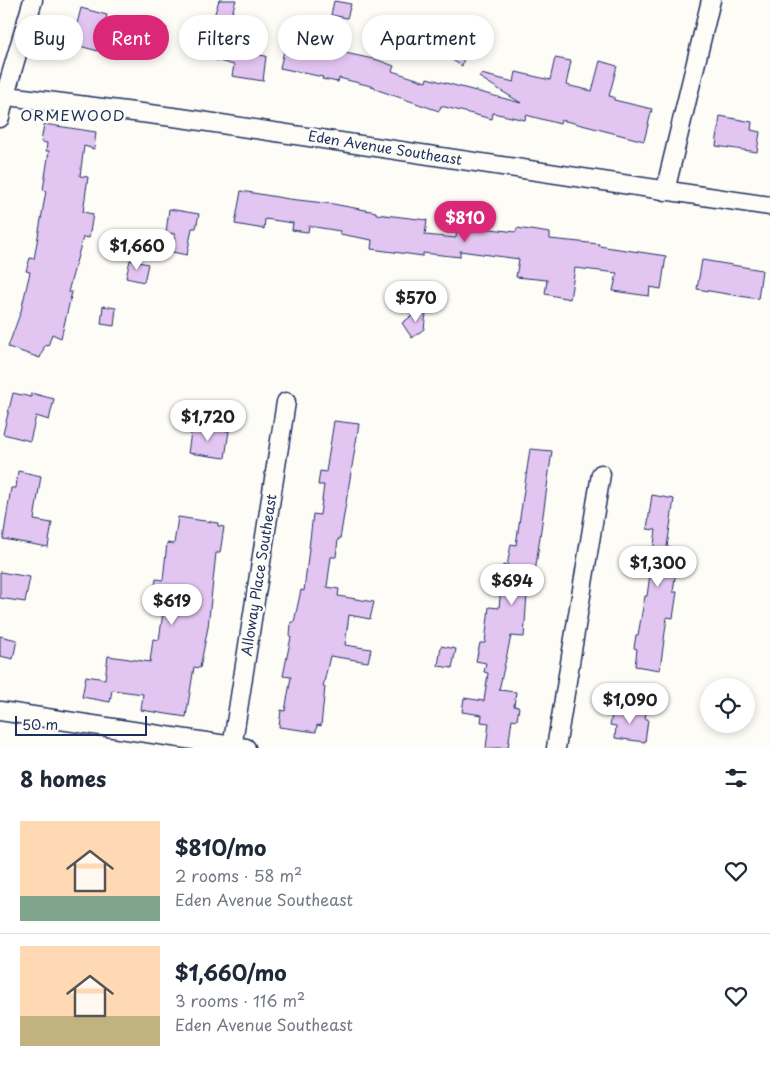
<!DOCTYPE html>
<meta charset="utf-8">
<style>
:root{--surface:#fff;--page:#f6f6f7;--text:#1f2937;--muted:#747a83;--line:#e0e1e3;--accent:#db2777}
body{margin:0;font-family:"Playpen Sans",sans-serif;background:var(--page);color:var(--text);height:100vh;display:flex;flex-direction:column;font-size:19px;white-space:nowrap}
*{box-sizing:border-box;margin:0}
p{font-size:16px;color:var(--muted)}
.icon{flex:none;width:28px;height:28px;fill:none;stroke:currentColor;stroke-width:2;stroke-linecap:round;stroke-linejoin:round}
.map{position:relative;height:748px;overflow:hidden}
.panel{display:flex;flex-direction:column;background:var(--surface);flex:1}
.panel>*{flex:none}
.hud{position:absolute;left:15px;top:15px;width:500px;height:45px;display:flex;gap:10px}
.fabs{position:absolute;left:700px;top:678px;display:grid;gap:10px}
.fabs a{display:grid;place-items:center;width:55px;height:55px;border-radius:50%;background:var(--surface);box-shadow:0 2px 8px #0003;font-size:25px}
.scale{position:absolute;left:15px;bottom:12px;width:132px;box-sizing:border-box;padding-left:5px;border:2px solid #1b2f5e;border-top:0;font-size:14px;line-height:18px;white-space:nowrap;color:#1b2f5e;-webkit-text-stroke:4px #fdfcf7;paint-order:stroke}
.price{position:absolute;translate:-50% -42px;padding:0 11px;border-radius:18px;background:#fff;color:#222;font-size:16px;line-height:32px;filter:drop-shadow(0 1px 2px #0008)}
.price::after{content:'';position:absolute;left:50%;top:30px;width:15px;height:11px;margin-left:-8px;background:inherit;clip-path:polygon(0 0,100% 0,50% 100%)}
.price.current{background:var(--accent);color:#fff}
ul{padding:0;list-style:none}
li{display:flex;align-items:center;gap:15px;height:125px;padding:0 20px}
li+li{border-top:1px solid var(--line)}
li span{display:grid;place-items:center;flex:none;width:140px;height:100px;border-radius:0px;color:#555}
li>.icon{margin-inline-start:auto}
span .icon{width:60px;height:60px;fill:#fffc;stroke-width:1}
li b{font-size:21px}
h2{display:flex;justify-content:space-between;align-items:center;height:60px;padding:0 20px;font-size:21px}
.tag{padding:0 18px;border-radius:22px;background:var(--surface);box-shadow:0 2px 8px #0003;font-size:18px;line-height:45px}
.tag.current{background:var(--accent);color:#fff}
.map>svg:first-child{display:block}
</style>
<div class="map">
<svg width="770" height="748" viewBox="0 0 770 748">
<rect width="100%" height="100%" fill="#fdfcf7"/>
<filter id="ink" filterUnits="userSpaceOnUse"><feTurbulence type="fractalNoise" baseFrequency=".02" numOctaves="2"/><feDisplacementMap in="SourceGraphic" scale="10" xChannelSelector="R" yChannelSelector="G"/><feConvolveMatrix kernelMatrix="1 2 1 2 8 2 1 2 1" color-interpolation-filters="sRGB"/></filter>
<g filter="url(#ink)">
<g fill="#e3c5f2" stroke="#1b2f5e">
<path d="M 219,0 L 236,0 L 221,50 L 266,56 L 263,81 L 232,76 L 234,65 L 192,54 L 201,20 L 212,23 Z"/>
<path d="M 334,1 L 351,4 L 347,18 L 331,15 Z"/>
<path d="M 81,8 L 107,15 L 98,51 L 72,44 Z"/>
<path d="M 135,17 L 167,28 L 160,47 L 128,36 Z"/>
<path d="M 332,37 L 348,39 L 345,53 L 378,60 L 394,66 L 392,71 L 426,82 L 427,78 L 521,103 L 479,77 L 481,74 L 514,82 L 516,72 L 550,80 L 555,58 L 571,61 L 566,85 L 592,91 L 600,61 L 617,66 L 609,96 L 614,97 L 614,100 L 652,109 L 644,141 L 574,123 L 561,120 L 560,124 L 526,115 L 525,120 L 493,113 L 492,119 L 441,106 L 439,111 L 375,89 L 375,87 L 339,78 L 338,82 L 322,79 L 323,77 L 280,68 L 286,42 L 329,52 Z"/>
<path d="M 452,43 L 466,48 L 462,66 L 449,58 Z"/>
<path d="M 720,116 L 752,122 L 751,130 L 760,132 L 757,152 L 716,146 Z"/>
<path d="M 44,124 L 96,132 L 94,149 L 84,146 L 80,176 L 88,177 L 83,212 L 93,214 L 89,238 L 83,237 L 68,292 L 72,292 L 61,338 L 52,334 L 48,346 L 45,345 L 40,358 L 8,347 L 21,311 L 30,272 L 26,271 L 30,258 L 34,259 L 46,191 L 43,190 L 49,151 L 46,151 L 47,143 L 41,142 Z"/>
<path d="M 241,191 L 289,199 L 333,204 L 376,212 L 376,214 L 427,220 L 425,235 L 456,238 L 457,225 L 516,232 L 517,228 L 550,233 L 550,239 L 599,244 L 599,246 L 666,256 L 661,289 L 650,287 L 649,296 L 613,291 L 617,273 L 575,268 L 570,299 L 545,294 L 547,280 L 516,277 L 519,259 L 460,251 L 460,257 L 423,253 L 423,256 L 371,249 L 372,240 L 340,234 L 340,231 L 309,226 L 308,232 L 292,230 L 293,223 L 265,219 L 264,229 L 235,224 Z"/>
<path d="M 169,209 L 199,214 L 196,228 L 192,228 L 187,255 L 172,252 L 175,234 L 166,233 Z"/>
<path d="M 130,260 L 148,264 L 144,282 L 126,278 Z"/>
<path d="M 702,260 L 762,270 L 758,299 L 697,289 Z"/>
<path d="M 427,305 L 424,329 L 412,338 L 402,323 Z"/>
<path d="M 103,306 L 116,308 L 114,326 L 101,324 Z"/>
<path d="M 13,393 L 31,397 L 31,393 L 54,399 L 49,420 L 36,416 L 30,441 L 3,434 Z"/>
<path d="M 334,421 L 359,424 L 340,539 L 338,539 L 336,557 L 331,557 L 327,587 L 339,589 L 338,596 L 374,602 L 370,619 L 349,615 L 345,645 L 371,649 L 368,662 L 330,656 L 323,687 L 325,687 L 321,726 L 317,725 L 316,732 L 279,727 L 281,710 L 285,711 L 291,677 L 283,676 L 291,637 L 290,637 L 291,622 L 294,622 L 301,590 L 304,591 L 313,514 L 320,515 L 324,485 L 318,485 L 320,471 L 326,472 Z"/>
<path d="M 192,426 L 229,431 L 225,458 L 188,453 Z"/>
<path d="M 530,449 L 552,451 L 532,594 L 527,594 L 524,637 L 511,636 L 499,690 L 516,692 L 514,706 L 519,707 L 517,720 L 512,719 L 508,748 L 486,748 L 489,723 L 481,722 L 482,715 L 462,712 L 464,698 L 484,701 L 488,673 L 484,672 L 486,663 L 476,661 L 480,643 L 485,643 L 489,607 L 499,608 L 503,565 L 507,566 L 511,544 L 516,545 Z"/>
<path d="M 18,471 L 41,476 L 34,520 L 52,523 L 48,547 L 3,539 L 11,488 L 16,488 Z"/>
<path d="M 652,495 L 674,499 L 667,547 L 679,548 L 673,592 L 677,592 L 673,618 L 667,617 L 660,670 L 635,666 L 637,649 L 634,648 L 636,635 L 638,635 L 645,596 L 647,596 L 656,530 L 647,529 Z"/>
<path d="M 178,517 L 218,523 L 218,526 L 224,527 L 220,553 L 216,553 L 208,627 L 200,668 L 194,667 L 186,717 L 141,710 L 143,694 L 112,690 L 110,702 L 82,697 L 86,676 L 105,679 L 108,656 L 150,662 L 153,639 L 159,640 L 163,613 L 152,611 L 156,579 L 163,580 L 167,543 L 174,544 Z"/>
<path d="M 0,572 L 30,577 L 25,602 L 0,598 Z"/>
<path d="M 0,636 L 17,640 L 13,659 L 0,656 Z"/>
<path d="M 441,646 L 456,649 L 452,668 L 438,666 Z"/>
<path d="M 613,709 L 646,713 L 645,719 L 648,719 L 645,742 L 615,738 L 616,726 L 610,725 Z"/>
</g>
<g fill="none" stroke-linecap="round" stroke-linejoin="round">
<defs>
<g id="minor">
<path d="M 0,95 L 181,118 L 770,206"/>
<path d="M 0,118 L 5,95 L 33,0"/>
<path d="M 665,191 L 711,0"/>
<path d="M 0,711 L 246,748"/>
<path d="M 232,748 L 286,402"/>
<path d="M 556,748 L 601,474"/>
</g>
</defs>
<use href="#minor" stroke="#1b2f5e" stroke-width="21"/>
<use href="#minor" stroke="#fdfcf7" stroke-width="18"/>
</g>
</g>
<g text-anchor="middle" stroke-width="5" stroke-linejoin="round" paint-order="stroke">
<g font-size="14" fill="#1b2f5e" stroke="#fdfcf7">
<text transform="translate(385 148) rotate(9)" y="5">Eden Avenue Southeast</text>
<text transform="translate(259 575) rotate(-81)" y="5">Alloway Place Southeast</text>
</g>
<g font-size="15" letter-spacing="1" fill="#1b2f5e" stroke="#fdfcf7">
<text x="73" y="121">ORMEWOOD</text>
</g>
</g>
</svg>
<div class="fabs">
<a><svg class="icon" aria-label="locate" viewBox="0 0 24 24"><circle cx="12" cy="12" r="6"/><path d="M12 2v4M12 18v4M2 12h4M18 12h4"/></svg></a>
</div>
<div class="scale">50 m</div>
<b class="price current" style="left:465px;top:243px">$810</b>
<b class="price" style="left:137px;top:271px">$1,660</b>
<b class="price" style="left:416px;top:323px">$570</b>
<b class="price" style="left:208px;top:442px">$1,720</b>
<b class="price" style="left:658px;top:588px">$1,300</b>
<b class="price" style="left:512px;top:606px">$694</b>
<b class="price" style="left:172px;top:626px">$619</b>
<b class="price" style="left:630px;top:725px">$1,090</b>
<div class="hud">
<a class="tag">Buy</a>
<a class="tag current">Rent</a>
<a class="tag">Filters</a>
<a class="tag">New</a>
<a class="tag">Apartment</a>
</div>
</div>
<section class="panel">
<h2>8 homes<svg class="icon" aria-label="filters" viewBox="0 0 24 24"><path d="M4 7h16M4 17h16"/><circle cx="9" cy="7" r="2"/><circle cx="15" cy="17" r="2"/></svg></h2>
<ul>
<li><span style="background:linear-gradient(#ffd9b3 75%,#7fa58c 0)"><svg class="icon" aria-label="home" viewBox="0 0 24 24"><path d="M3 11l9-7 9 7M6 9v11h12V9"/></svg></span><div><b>$810/mo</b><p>2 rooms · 58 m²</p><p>Eden Avenue Southeast</p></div><svg class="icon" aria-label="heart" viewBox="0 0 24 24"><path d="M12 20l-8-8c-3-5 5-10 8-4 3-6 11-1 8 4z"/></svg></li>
<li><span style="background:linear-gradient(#ffd9b3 70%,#c2b280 0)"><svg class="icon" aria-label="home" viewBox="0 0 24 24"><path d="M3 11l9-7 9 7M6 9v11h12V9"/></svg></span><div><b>$1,660/mo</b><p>3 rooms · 116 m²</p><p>Eden Avenue Southeast</p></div><svg class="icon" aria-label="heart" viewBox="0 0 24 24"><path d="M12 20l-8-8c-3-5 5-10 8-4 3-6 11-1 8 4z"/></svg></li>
</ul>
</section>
